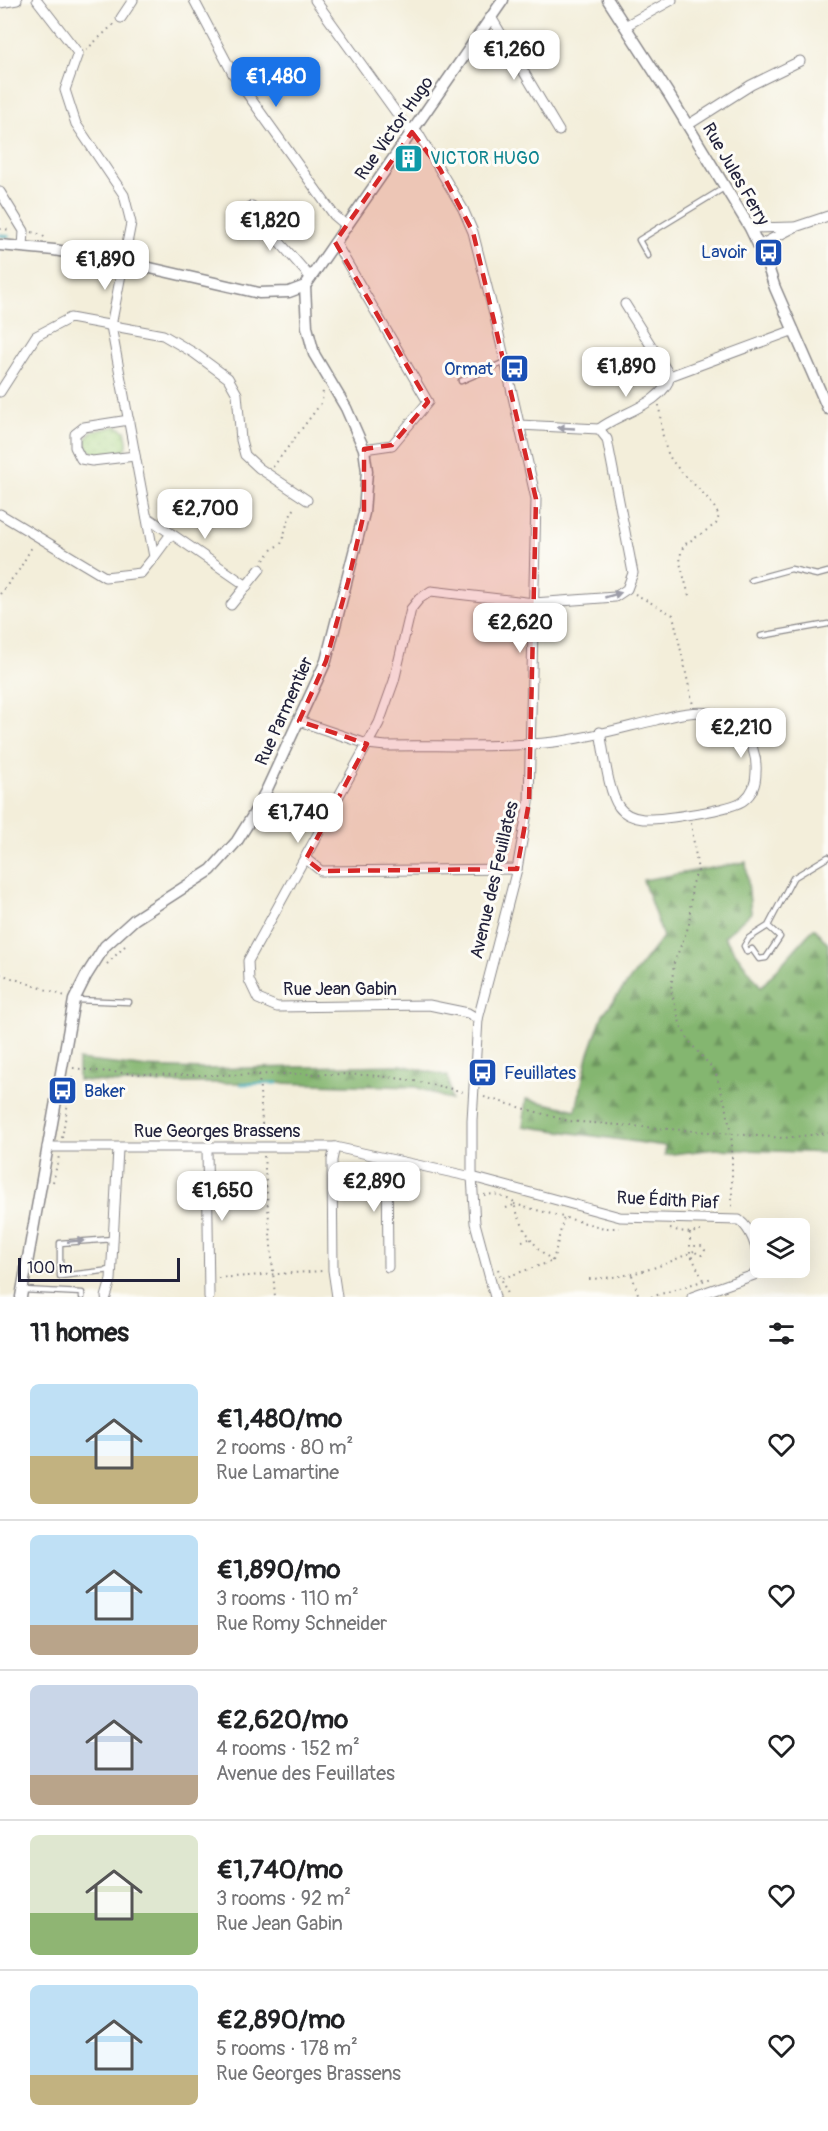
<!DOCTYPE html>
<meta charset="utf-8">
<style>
:root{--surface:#fff;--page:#f6f6f6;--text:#202124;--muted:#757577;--line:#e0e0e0;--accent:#1a73e8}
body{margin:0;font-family:Pangolin,sans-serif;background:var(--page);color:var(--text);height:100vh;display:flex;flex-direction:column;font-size:22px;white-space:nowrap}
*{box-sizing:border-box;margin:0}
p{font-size:20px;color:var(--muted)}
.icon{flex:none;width:33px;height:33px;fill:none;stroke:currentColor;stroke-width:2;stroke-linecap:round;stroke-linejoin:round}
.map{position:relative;height:1297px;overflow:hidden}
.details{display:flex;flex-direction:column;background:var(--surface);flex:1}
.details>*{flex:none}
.fabs{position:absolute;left:750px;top:1218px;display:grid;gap:12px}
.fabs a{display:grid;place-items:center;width:60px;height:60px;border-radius:9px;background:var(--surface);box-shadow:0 6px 24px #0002;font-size:30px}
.scale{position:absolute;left:18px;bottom:15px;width:162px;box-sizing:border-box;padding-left:6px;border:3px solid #22223b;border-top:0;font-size:16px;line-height:21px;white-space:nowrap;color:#22223b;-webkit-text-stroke:4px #fdfcf7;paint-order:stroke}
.price{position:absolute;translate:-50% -51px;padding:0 14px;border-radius:12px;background:#fff;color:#222;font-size:20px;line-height:39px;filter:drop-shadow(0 2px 3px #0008)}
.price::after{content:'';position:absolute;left:50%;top:36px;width:18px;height:14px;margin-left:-9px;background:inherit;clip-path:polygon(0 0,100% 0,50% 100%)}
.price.current{background:var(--accent);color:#fff}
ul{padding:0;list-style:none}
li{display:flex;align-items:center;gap:18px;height:150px;padding:0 30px}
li+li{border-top:2px solid var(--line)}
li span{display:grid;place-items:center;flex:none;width:168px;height:120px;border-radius:9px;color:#555}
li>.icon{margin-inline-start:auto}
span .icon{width:72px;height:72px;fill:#fffc;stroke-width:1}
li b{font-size:26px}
h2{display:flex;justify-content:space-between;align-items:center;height:72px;padding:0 30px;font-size:26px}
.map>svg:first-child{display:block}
</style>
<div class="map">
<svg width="828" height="1297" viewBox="0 0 828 1297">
<defs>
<pattern id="grass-dots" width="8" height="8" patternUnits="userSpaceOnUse" patternTransform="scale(1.5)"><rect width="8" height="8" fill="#a6d482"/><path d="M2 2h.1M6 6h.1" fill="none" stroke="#8fb671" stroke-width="1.8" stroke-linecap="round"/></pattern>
<pattern id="forest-firs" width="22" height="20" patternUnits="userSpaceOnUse" patternTransform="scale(1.5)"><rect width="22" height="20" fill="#84b670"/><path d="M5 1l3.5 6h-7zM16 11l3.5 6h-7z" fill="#6c945d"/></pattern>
</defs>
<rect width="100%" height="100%" fill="#fdfcf7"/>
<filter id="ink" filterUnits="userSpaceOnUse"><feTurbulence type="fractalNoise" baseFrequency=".0167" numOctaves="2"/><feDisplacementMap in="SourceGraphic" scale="12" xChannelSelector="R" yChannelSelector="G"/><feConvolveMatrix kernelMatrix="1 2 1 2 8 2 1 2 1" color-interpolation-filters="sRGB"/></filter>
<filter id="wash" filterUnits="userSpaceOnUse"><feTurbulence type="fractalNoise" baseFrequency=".008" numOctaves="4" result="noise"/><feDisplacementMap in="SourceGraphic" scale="24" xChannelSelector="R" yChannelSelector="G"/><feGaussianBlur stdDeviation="1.35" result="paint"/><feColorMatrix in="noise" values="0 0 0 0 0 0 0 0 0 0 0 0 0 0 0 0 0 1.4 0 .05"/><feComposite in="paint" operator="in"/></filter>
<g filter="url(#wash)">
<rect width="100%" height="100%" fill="#f3eeda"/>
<path fill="url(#grass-dots)" stroke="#647b5e" stroke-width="1.5" d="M 117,426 L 125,431 C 126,438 130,447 123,452 L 95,454 L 88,449 L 86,440 L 91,432 Z"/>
<g fill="url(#forest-firs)" stroke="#536c56" stroke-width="1.5">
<path d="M 746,862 L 751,913 L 724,937 L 761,987 L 814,928 L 828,944 L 828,1153 L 715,1149 L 665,1155 L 665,1146 L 523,1126 L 526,1099 L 576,1110 L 588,1056 L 603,1014 L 663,937 L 643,880 Z"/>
<path d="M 78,1060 L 141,1067 L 204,1069 L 401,1065 L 448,1076 L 451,1100 L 416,1087 L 277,1083 L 121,1083 L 78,1080 Z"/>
</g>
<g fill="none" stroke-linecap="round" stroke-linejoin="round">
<g stroke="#3caaba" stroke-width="3">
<path d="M 0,235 L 8,236"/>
<path d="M 241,1084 L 277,1083"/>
</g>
</g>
</g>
<g filter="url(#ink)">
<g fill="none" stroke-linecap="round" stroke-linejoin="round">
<defs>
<g id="service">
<path d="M 648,256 L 639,240 L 724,188"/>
<path d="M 461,381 L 505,362"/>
<path d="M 751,580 L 791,569 L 817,575 L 828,572"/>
<path d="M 761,636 L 828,624"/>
<path d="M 768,926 L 780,937 L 766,958 L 759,959 L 752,949 L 747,952 L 744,946 L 749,938 L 768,926 L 793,878 L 828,857"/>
<path d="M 75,1000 L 129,1002"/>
<path d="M 111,1270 L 60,1276 L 60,1243 L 113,1239"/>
<path d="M 23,1290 L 82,1293 L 82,1297"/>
</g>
<g id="minor">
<path d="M 194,0 L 233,74 L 334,215 L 347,226"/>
<path d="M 315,0 L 403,122 L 412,132 L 418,133 L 463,209 L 473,232 L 497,326 L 536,499 L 529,802 L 517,869 L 478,1019 L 472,1120 L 472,1177 L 475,1223 L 495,1297"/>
<path d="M 0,3 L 17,0"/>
<path d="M 491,17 L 559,131"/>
<path d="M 121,18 L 133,0"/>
<path d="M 625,26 L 672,0"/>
<path d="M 688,125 L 751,85 L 800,61"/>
<path d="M 0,192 L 24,231 L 23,247"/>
<path d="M 252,206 L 276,238 L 311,278"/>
<path d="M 750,228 L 793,227"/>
<path d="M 335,242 L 428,402 L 392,445 L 364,449"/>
<path d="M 758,246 L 795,227 L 828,216"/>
<path d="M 625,304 L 670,376 L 794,330"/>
<path d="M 0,392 L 36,336 L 70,318 L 163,335 L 194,353 L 228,378 L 237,394 L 241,440 L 245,455 L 259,468 L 307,500"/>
<path d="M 129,420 L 84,427 L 75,434 L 75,447 L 81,459 L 92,461 L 135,456"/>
<path d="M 599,429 C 619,413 664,404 670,376"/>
<path d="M 0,514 L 105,577 L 141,573 L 154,557 L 111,326 L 131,223 L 124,195 L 76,124 L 65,90 L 78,53 L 37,0"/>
<path d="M 147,517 L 247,586"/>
<path d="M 154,557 L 171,534"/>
<path d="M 231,605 L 260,569"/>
<path d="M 299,721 L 367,744 L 386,746 C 441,745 499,748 554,742 C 588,738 622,728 656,720 C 672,716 693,710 710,713 C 738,718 758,744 756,772 C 756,782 753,793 744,800 C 733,810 659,820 643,819 C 634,818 624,814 619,807 C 608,792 604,751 600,732"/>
<path d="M 306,859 L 321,871 L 517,869"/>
<path d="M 478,1019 L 468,1013 L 429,1005 L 277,1007 L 258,999 L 249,980 L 248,961 L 379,723 L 394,681 L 411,609 L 419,599 L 431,591 L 534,603 L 615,597 L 627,589 L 633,573 L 607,439 L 599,429 L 519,425"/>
<path d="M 47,1147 L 335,1147 L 472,1177 L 620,1217 L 739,1220 C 753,1231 756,1248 760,1264 L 754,1275 L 692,1297"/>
<path d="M 335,1147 L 332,1160 L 333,1270 L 337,1297"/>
<path d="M 207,1148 L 209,1297"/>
<path d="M 387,1159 L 388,1267"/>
<path d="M 106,1297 L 111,1280 L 118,1149"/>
</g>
<g id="tertiary">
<path d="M 608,0 L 668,93 L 750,228 L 766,261 L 775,288 L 828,409"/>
<path d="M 0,245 L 54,250 L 124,262 L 259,293 L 289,292 L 305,286 L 503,0"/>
<path d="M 21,1297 L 74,1000 L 86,976 L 105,946 L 135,919 L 211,870 L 237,841 L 252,817 L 267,789 L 326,661 L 364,513 L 367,471 L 364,449 L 346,408 L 314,354 L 307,327 L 305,286"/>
</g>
</defs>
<use href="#service" stroke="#8a888a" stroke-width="7"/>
<use href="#minor" stroke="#8a888a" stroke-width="11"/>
<use href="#tertiary" stroke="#8a888a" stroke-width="13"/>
<g stroke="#8a888a" stroke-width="2" stroke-dasharray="1.5 4.5" stroke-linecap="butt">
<path d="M 86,50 L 115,23"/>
<path d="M 0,229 L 12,230"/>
<path d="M 32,232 L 42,235 L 46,239"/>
<path d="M 659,405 C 661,423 662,444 671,459 C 685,480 709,493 719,516 L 716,524 L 684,545 L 681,552 L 680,563 L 690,599"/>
<path d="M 273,467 L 322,402 L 323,390"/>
<path d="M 264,560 L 273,548 L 281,544 C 286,531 287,516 297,506"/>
<path d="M 0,594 L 19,570 L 33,545"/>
<path d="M 635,594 L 673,615 L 693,705"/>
<path d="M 691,823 L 698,871 L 692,883 L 689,925 L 674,963 L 671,990 L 681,1027 L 692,1045 L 715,1071 L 727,1110 L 732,1143 L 732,1210"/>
<path d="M 107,964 L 125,946"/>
<path d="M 0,974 L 65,996"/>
<path d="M 73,1068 C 169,1081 268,1071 365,1075 C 399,1077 432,1084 464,1092"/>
<path d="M 259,1075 L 263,1139"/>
<path d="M 484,1097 L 568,1121 L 784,1138 L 828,1133"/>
<path d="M 62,1138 L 73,1073"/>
<path d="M 264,1156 L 275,1297"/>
<path d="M 53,1182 L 59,1156"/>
<path d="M 484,1195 L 495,1194 L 513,1201 C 521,1226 531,1245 553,1261"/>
<path d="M 514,1204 L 604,1228 L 619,1228"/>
<path d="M 506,1208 L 514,1205"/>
<path d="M 670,1229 L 690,1233 L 705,1230"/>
<path d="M 690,1233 L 690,1253 L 703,1280"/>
<path d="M 522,1241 L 529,1239"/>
<path d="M 553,1261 L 564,1217"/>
<path d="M 498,1269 L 508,1297"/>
<path d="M 632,1275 L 639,1297"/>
<path d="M 218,1278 L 323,1271"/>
<path d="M 503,1278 L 553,1261"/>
<path d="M 589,1279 C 629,1277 653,1270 690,1253 L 694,1251 L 695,1246 L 701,1246 L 705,1250 L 702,1255 L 699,1255 L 694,1251"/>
<path d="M 651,1297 L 712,1278"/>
</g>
<use href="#service" stroke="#fff" stroke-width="4.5"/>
<use href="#minor" stroke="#fff" stroke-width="9"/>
<use href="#tertiary" stroke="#fff" stroke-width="10"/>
</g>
<defs><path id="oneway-solid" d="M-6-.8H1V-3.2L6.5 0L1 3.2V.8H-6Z" transform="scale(1.5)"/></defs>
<g fill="#9c9ca7">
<use href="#oneway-solid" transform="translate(566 428) rotate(-177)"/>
<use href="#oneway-solid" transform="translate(613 595) rotate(-16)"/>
<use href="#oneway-solid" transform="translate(76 1241) rotate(-5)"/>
</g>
</g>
<path fill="#d62828" fill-opacity="0.2" stroke="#d62828" stroke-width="4.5" stroke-dasharray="12 8" stroke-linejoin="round" d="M 412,132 L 440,169 L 473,232 L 536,499 L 529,802 L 517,869 L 321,871 L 306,859 L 367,744 L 299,721 L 326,661 L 348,582 L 364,513 L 364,449 L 392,445 L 428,402 L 335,242 Z"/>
<defs>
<symbol id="building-square" viewBox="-11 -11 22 22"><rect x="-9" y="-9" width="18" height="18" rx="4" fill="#0f9aa8" stroke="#fdfcf7"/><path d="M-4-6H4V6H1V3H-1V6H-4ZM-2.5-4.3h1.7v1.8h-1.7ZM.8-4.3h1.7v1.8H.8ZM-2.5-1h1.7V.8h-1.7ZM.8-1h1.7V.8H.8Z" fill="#fff"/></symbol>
<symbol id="bus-square" viewBox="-11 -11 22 22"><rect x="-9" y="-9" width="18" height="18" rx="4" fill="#1a4fb4" stroke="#fdfcf7"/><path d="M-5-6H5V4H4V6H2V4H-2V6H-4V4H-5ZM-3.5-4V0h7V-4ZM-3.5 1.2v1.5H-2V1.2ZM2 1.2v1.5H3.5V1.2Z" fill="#fff"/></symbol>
</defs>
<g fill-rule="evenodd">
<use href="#building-square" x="392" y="142" width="33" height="33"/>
<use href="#bus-square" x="752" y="236" width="33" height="33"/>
<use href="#bus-square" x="498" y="352" width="33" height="33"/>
<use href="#bus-square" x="466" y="1056" width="33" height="33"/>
<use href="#bus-square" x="46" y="1074" width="33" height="33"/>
</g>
<g text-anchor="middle" stroke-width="6" stroke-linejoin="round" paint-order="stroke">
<g font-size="18" fill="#22223b" stroke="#fdfcf7">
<text transform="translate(394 128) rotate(-55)" y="6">Rue Victor Hugo</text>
<text transform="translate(736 174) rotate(60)" y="6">Rue Jules Ferry</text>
<text transform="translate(284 711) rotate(-66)" y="6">Rue Parmentier</text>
<text transform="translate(494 880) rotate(-77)" y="6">Avenue des Feuillates</text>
<text x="340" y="995">Rue Jean Gabin</text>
<text x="217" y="1137">Rue Georges Brassens</text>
<text transform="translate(668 1200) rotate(3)" y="6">Rue Édith Piaf</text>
</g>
<g font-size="18" fill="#0d838f" stroke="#fdfcf7" text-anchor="start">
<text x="430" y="164">VICTOR HUGO</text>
</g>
<g font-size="18" fill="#164399" stroke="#fdfcf7" text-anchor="end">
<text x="747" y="258">Lavoir</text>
<text x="493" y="375">Ormat</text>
<text x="504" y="1079" text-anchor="start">Feuillates</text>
<text x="84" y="1097" text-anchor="start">Baker</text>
</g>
</g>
</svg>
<div class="fabs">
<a><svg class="icon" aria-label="layers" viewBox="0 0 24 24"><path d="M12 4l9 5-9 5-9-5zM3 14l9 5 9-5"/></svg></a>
</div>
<div class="scale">100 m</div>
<b class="price" style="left:514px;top:81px">€1,260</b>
<b class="price current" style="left:276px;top:108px">€1,480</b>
<b class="price" style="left:270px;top:252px">€1,820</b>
<b class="price" style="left:105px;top:291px">€1,890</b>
<b class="price" style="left:626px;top:398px">€1,890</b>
<b class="price" style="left:205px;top:540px">€2,700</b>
<b class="price" style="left:520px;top:654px">€2,620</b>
<b class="price" style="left:741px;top:759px">€2,210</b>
<b class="price" style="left:298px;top:844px">€1,740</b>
<b class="price" style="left:374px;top:1213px">€2,890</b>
<b class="price" style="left:222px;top:1222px">€1,650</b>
</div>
<section class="details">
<h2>11 homes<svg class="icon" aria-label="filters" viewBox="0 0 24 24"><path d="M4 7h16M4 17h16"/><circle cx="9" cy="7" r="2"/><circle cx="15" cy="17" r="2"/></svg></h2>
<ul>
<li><span style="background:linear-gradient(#bfe0f5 60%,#c2b280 0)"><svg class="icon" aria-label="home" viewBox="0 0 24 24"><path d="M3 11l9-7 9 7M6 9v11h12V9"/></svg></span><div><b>€1,480/mo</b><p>2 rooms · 80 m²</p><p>Rue Lamartine</p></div><svg class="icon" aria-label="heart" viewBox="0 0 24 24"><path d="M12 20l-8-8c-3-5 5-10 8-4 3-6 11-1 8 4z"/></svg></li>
<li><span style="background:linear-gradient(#bfe0f5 75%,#b9a48a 0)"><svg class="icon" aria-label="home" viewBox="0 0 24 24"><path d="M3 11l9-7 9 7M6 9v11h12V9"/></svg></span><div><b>€1,890/mo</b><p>3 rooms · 110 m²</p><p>Rue Romy Schneider</p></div><svg class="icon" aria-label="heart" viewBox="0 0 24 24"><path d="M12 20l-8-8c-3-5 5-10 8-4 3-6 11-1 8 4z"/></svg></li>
<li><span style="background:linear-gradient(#c9d6e8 75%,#b9a48a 0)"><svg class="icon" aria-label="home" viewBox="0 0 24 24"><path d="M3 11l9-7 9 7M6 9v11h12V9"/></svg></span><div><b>€2,620/mo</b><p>4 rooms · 152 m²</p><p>Avenue des Feuillates</p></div><svg class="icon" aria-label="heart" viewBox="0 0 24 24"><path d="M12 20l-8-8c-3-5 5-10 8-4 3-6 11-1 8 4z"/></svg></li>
<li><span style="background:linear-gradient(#dfe7d0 65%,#8fb573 0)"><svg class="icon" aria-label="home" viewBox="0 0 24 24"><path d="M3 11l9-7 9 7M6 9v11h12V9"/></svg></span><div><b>€1,740/mo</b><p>3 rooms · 92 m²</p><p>Rue Jean Gabin</p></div><svg class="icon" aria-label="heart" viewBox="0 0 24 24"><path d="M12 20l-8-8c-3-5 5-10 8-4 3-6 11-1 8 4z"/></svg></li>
<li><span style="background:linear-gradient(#bfe0f5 75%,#c2b280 0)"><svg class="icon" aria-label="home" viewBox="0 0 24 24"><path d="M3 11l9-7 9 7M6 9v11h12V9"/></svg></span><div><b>€2,890/mo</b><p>5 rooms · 178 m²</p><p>Rue Georges Brassens</p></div><svg class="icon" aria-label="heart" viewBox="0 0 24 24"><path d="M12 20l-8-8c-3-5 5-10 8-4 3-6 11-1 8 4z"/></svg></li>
</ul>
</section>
